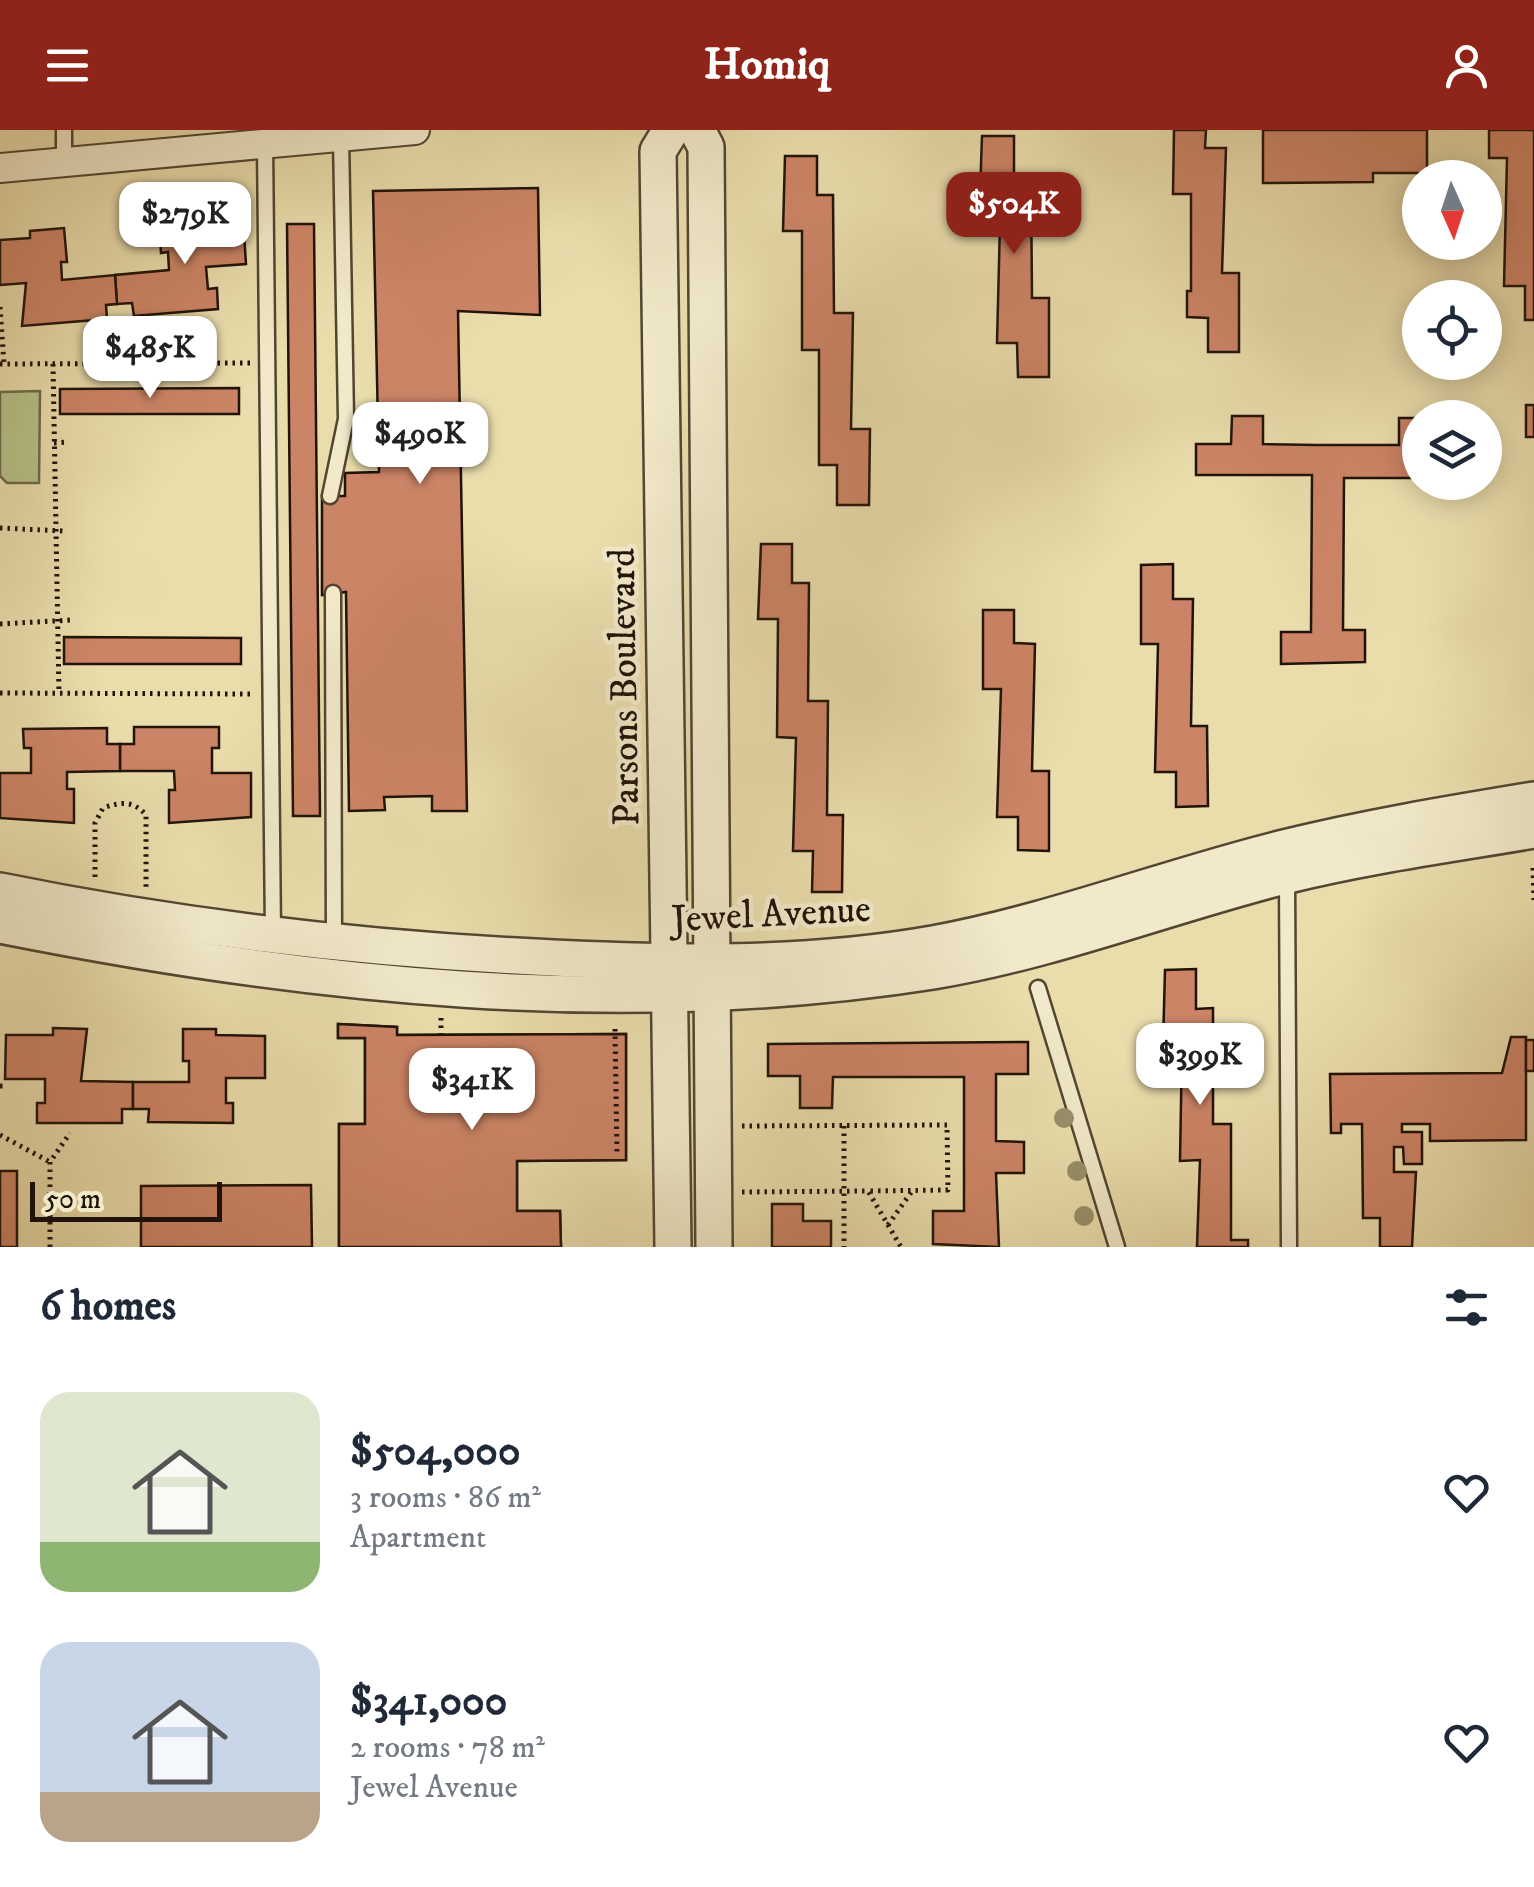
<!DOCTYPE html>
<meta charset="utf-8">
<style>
:root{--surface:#fff;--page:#f6f6f7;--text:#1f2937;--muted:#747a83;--accent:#8f2418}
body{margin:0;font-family:"IM FELL DW Pica",serif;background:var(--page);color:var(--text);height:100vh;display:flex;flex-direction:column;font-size:38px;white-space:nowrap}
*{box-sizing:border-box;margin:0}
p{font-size:32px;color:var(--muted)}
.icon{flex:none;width:55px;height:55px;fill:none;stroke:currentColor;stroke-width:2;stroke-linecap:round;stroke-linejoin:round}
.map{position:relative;height:1117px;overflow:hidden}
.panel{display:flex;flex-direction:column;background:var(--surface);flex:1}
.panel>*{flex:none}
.needle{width:65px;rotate:177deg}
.fabs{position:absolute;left:1402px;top:30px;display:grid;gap:20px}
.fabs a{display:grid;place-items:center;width:100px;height:100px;border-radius:50%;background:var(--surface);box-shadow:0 5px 25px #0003;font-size:50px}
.scale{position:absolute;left:30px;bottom:25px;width:192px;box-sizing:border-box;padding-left:10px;border:5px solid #201309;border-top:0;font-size:28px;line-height:35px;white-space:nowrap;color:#201309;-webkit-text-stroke:8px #f1e9c9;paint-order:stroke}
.price{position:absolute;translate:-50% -85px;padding:0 22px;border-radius:20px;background:#fff;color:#222;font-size:32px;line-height:65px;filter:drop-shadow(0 2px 5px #0008)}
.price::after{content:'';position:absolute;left:50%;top:60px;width:30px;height:22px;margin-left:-15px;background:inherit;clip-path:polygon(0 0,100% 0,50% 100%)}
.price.selected{background:var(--accent);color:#fff}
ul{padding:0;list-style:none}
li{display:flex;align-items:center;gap:30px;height:250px;padding:0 40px}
li span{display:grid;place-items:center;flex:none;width:280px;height:200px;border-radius:30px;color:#555}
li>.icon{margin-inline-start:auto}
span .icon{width:120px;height:120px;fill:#fffc;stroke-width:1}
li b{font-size:42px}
h2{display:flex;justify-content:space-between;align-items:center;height:120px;padding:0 40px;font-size:42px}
header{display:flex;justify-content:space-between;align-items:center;height:130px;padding:0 40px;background:var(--accent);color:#fff;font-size:45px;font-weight:800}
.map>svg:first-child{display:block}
</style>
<header><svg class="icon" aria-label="menu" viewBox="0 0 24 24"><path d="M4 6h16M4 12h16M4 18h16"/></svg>Homiq<svg class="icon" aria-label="person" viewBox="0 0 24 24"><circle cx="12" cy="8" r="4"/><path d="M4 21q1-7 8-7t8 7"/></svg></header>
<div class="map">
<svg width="1534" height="1117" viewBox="0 0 1534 1117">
<rect width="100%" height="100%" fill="#eaddac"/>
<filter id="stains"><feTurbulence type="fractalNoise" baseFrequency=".002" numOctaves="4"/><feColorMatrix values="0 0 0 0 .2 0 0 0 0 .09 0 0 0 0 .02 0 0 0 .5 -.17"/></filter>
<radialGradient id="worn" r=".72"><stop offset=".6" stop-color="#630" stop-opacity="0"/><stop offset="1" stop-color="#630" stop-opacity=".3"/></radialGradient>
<path fill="#b7c189" stroke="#6c6a49" stroke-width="2.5" d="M 40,261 L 39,353 L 7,353 L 0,346 L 0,262 Z"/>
<g fill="#cc8466" stroke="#201309" stroke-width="2.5" fill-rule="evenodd">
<path d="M 1174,0 L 1206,0 L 1205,18 L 1226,18 L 1222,143 L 1239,143 L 1239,222 L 1208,222 L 1208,188 L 1187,187 L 1187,161 L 1191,161 L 1191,64 L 1173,64 Z"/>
<path d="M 1263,0 L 1427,0 L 1427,43 L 1373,43 L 1373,52 L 1263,53 Z"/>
<path d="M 1489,0 L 1534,0 L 1534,190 L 1525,190 L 1525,156 L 1504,156 L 1507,28 L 1489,28 Z"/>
<path d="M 982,6 L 1014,6 L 1014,48 L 1031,48 L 1032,168 L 1049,168 L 1049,247 L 1018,247 L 1017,213 L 997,213 L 1000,93 L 979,93 Z"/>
<path d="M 785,26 L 817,26 L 817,65 L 833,65 L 834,183 L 853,183 L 851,299 L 870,299 L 869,375 L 837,375 L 837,335 L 819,335 L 819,220 L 802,220 L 802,101 L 783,101 Z"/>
<path d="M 538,58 L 540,185 L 458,181 L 467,681 L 432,681 L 432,666 L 384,667 L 385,680 L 349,681 L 346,462 L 322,465 L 322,366 L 345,366 L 345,343 L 379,342 L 373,61 Z"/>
<path d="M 193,86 L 194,92 L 243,88 L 246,134 L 206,137 L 208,159 L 217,158 L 218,179 L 134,186 L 132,173 L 117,174 L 115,145 L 169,140 L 168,122 L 161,123 L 159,89 Z"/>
<path d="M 287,94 L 314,94 L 320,686 L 293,686 Z"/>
<path d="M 64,98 L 67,132 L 61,132 L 62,150 L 115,145 L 117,174 L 106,175 L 107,189 L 22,196 L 26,153 L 0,155 L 0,110 L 30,108 L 30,101 Z"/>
<path d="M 239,258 L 239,284 L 60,284 L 60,259 Z"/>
<rect x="1526" y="275" width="8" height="32"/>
<path d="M 1232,286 L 1263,286 L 1263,314 L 1318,315 L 1399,315 L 1399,288 L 1420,288 L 1420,348 L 1344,348 L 1343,500 L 1365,500 L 1365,532 L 1281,534 L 1281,502 L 1311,502 L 1312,345 L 1196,345 L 1196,314 L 1231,314 Z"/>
<path d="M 761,414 L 792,414 L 792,453 L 809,453 L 808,571 L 828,571 L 827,685 L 843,685 L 842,762 L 812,762 L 813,721 L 793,721 L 796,608 L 777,607 L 778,489 L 758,489 Z"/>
<path d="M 1173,434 L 1173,469 L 1193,469 L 1191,596 L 1207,596 L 1208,676 L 1176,677 L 1176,642 L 1155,642 L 1158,514 L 1141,514 L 1141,435 Z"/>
<path d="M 983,480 L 1014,480 L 1014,513 L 1035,514 L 1032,641 L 1049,641 L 1049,721 L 1018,720 L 1018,687 L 997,687 L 1001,559 L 983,559 Z"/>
<path d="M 64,507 L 241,508 L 241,534 L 64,534 Z"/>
<path d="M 134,597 L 219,597 L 219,618 L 212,618 L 212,643 L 251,643 L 251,687 L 169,693 L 169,660 L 175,660 L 174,641 L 120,641 L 120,614 L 134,614 Z"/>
<path d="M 107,598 L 107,614 L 120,614 L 120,641 L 67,642 L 67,659 L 74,659 L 74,693 L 0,688 L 0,643 L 31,643 L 31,618 L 24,618 L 23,599 Z"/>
<path d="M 1196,839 L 1196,879 L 1213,878 L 1213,994 L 1231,994 L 1231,1110 L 1248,1110 L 1248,1117 L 1197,1117 L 1200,1030 L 1180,1031 L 1182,914 L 1163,914 L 1165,840 Z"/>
<path d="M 338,894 L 397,897 L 397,905 L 626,904 L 626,1030 L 517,1031 L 517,1081 L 560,1081 L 561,1117 L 339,1117 L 339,994 L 365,994 L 365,908 L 338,908 ZM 373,1026 L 478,1026 L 478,1080 L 373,1081 Z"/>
<path d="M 338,894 L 397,897 L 397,905 L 626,904 L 626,1030 L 517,1031 L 517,1081 L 560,1081 L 561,1117 L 339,1117 L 339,994 L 365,994 L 365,908 L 338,908 Z"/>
<path d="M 53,898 L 87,899 L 81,951 L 133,952 L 133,979 L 122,979 L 122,993 L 37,993 L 37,973 L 45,973 L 45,949 L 5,949 L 6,905 L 53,905 Z"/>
<path d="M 183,899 L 216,899 L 216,905 L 265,906 L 265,948 L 226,948 L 226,973 L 233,973 L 233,993 L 148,992 L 149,979 L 133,979 L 133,952 L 189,952 L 189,931 L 183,931 Z"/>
<path d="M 1511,907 L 1526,907 L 1526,1010 L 1430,1011 L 1430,994 L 1402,994 L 1402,1002 L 1422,1002 L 1422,1034 L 1404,1034 L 1403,1017 L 1394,1017 L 1394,1042 L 1416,1042 L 1412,1117 L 1380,1117 L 1380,1088 L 1363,1088 L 1362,994 L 1341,994 L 1341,1003 L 1331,1003 L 1330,944 L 1502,943 Z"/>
<rect x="1526" y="910" width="8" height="31"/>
<path d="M 1028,912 L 1028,944 L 996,944 L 996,1011 L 1024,1012 L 1024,1043 L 996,1043 L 999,1117 L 933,1114 L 933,1081 L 964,1081 L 964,947 L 833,947 L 832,978 L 800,978 L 800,946 L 768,946 L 768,914 Z"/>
<rect x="0" y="1041" width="17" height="76"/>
<path d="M 311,1055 L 312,1117 L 141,1117 L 141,1056 Z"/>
<path d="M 772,1074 L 803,1074 L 803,1091 L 831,1091 L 831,1117 L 772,1117 Z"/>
</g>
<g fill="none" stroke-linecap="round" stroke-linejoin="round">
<defs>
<g id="service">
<path d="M 265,14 L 273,804"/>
<path d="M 64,32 L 64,0"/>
<path d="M 330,366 L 346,289 L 341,7"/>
<path d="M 333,463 L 334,812"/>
<path d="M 1287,748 L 1289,1117"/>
<path d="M 1038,858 L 1117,1117"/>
</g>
<path id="minor" d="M 0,38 L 415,0"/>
<g id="tertiary">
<path d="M 671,0 L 658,21 L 673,1117"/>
<path d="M 697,0 L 706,17 L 714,1117"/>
<path d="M 0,761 C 177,797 355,818 535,827 C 668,834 802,837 933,814 C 1052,792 1164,748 1280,719 C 1364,698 1449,684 1534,670"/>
<path d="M 0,795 C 306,856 622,890 933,841 C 1054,821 1169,775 1288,745 C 1369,725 1452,714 1534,700"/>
</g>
</defs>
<use href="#service" stroke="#524632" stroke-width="19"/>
<use href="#minor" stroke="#524632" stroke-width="32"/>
<use href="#tertiary" stroke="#524632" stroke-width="40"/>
<g stroke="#201309" stroke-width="5" stroke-dasharray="2.5 5" stroke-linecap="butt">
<path d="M 0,177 L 4,234"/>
<path d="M 0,234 L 250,233"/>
<path d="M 53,234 L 59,564"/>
<path d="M 54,313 L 67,312"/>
<path d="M 0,398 L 64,401"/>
<path d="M 0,494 L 72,490"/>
<path d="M 0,563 L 252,564"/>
<path d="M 1533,738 L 1534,770"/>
<path d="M 95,747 L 95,693 L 103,678 C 120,672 133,670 146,685 L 146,758"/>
<path d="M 441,888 L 441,905"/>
<path d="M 615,899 L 617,1023"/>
<path d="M 0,956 L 3,956"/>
<path d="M 742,996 L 947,995 L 948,1060 L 868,1061"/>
<path d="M 844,996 L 844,1117"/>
<path d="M 0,1005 L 50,1032"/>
<path d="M 742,1062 L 868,1061 L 901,1117"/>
<path d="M 888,1095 L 912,1061"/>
<path d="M 50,1117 L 50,1032 L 70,1003"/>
</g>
<use href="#service" stroke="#f1e9c9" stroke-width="14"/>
<use href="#minor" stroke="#f1e9c9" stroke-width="28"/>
<use href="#tertiary" stroke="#f1e9c9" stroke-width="35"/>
</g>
<g fill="#988f6b">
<circle cx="1064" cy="988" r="10"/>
<circle cx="1077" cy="1041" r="10"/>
<circle cx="1084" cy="1086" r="10"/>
</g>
<g text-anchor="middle" stroke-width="9" stroke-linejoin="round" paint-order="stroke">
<g font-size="38" fill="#201309" stroke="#f1e9c9">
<text transform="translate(623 557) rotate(-91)" y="13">Parsons Boulevard</text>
<text transform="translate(771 783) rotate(-3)" y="13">Jewel Avenue</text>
</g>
</g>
<rect width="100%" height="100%" filter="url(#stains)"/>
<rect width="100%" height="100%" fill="url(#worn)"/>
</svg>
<div class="fabs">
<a><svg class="needle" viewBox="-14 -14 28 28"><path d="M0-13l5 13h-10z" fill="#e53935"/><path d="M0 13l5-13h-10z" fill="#747a83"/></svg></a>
<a><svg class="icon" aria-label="locate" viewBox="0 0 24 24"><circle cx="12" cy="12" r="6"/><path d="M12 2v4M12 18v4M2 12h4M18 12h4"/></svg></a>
<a><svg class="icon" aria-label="layers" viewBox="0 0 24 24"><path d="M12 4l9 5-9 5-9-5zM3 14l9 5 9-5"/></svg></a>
</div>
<div class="scale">50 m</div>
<b class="price selected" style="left:1014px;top:127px">$504K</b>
<b class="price" style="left:185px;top:137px">$279K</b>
<b class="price" style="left:150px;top:271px">$485K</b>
<b class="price" style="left:420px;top:357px">$490K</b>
<b class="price" style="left:1200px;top:978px">$399K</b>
<b class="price" style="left:472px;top:1003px">$341K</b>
</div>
<section class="panel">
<h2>6 homes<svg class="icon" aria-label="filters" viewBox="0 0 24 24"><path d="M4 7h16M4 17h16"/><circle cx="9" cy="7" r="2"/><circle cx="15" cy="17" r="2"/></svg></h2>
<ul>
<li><span style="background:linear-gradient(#dfe7d0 75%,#8fb573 0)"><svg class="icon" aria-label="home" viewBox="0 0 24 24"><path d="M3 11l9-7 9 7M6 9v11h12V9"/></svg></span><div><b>$504,000</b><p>3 rooms · 86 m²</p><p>Apartment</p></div><svg class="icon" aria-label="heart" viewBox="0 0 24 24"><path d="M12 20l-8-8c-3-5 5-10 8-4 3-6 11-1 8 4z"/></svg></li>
<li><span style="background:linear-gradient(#c9d6e8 75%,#b9a48a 0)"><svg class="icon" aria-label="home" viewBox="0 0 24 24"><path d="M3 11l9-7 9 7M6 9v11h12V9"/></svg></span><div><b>$341,000</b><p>2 rooms · 78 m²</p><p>Jewel Avenue</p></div><svg class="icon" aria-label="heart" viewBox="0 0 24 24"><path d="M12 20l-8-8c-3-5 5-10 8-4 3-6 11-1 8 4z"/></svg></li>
</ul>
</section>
